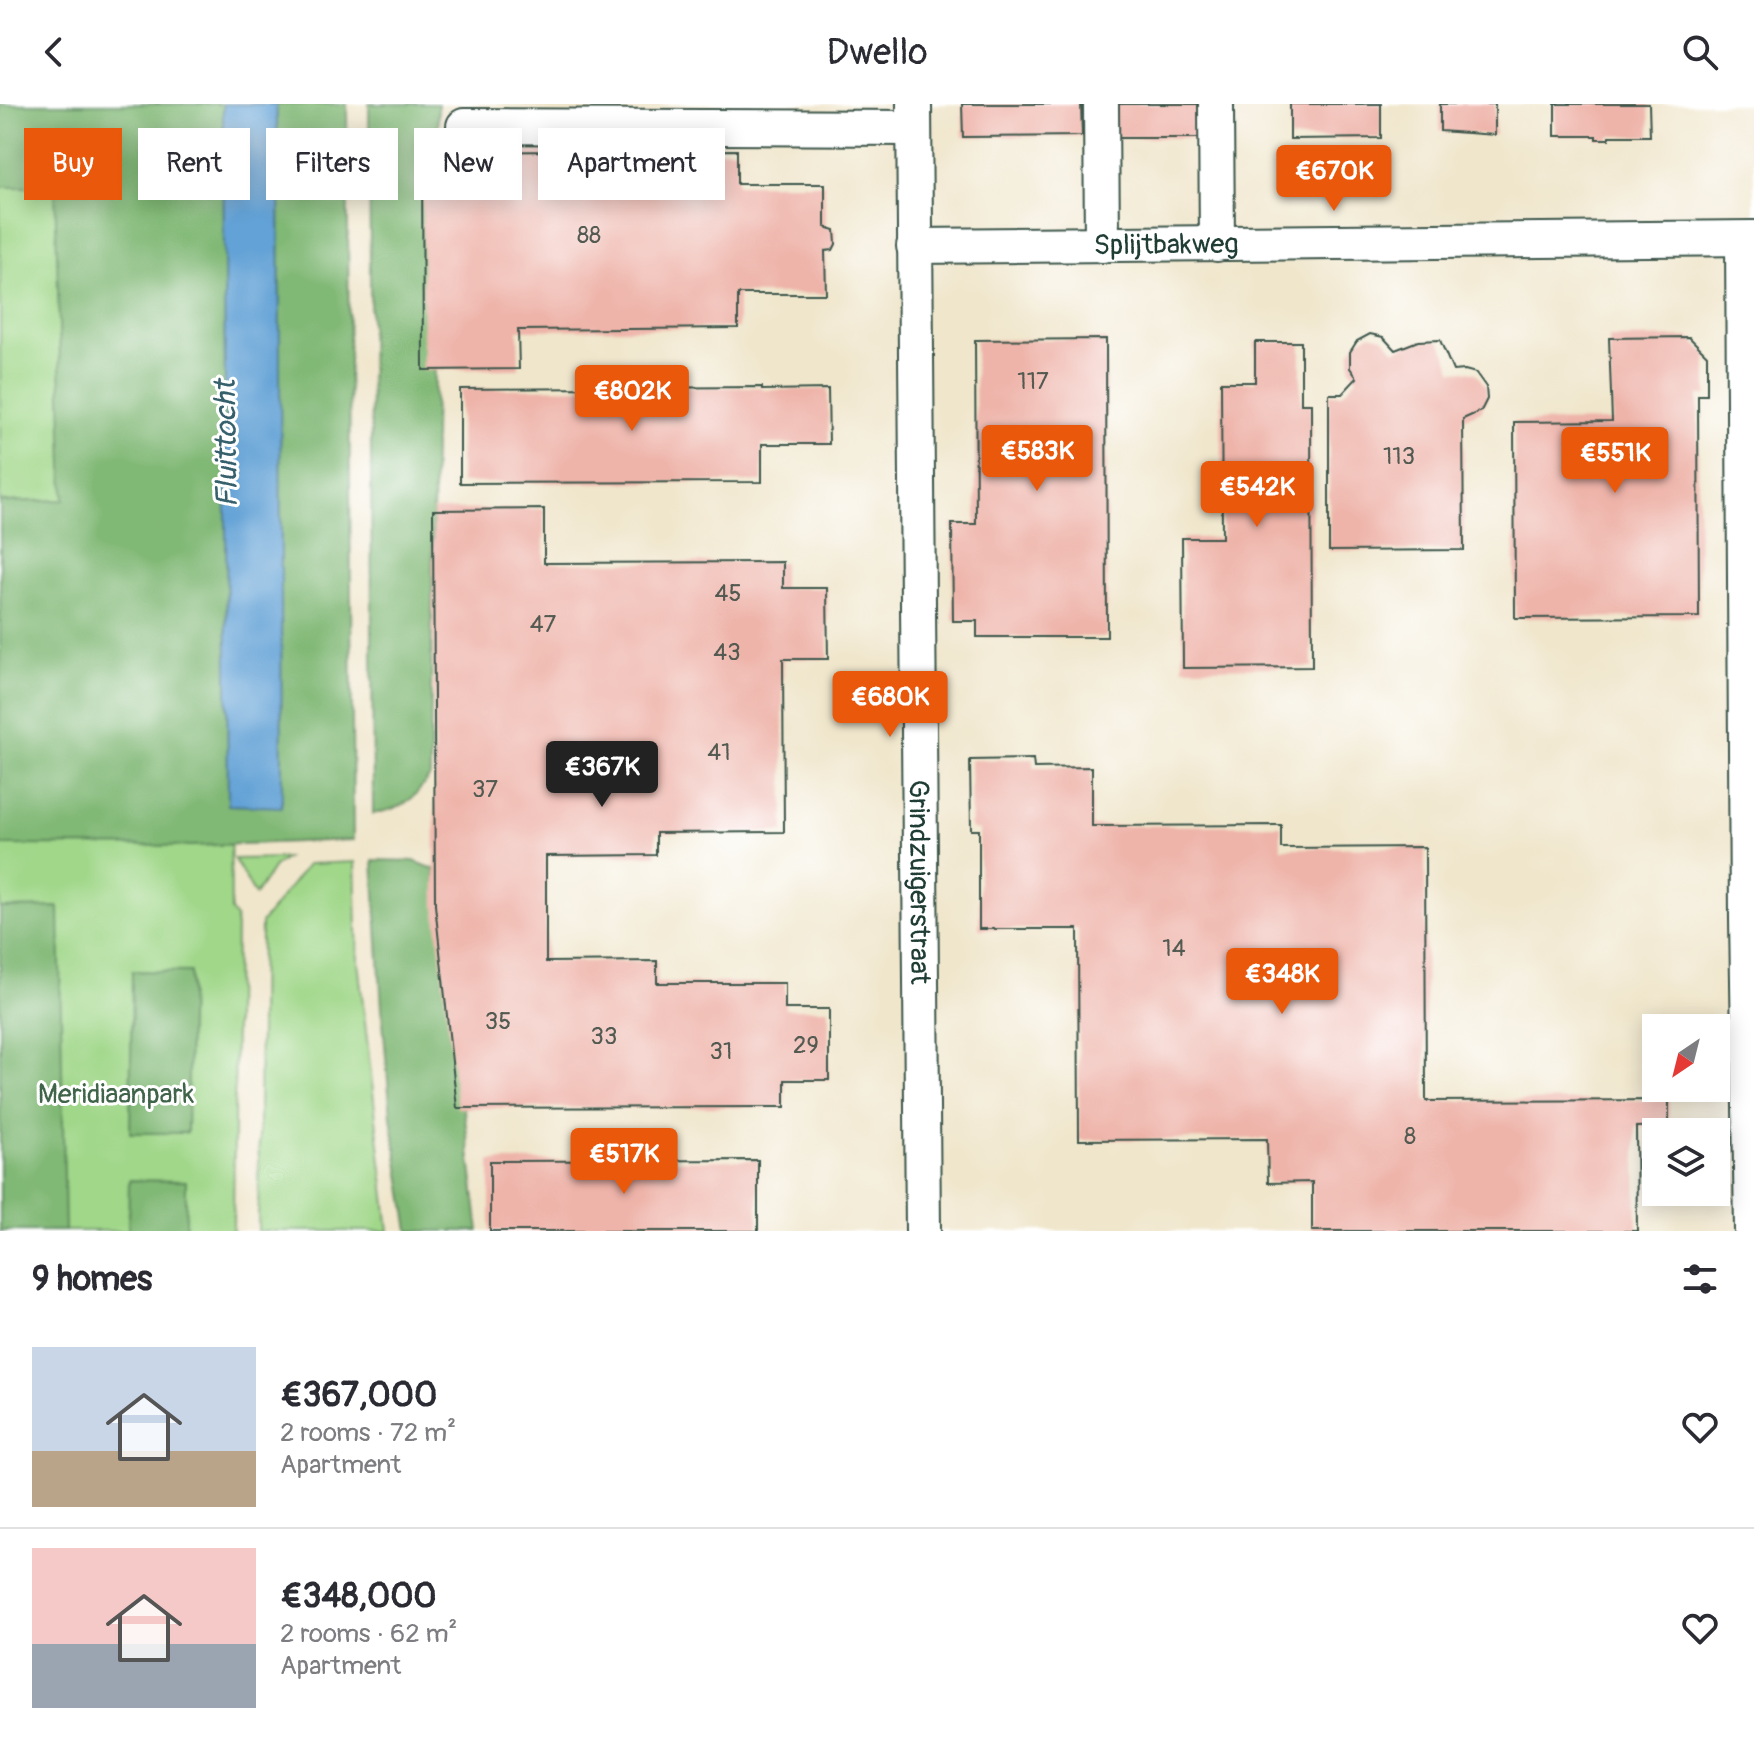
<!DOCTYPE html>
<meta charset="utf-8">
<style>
:root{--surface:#fff;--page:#f7f7f7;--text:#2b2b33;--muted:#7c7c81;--line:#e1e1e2;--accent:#ea580c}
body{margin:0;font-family:Pangolin,sans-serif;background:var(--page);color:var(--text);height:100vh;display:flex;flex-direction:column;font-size:30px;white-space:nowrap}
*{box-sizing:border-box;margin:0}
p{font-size:26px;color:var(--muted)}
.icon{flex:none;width:44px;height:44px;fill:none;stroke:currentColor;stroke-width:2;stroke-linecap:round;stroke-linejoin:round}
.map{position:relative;height:1127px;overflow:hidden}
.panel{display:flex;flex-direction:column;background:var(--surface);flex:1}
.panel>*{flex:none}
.top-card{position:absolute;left:24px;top:24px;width:800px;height:72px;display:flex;gap:16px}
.needle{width:52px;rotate:215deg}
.buttons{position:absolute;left:1642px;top:910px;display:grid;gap:16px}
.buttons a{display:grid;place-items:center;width:88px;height:88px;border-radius:0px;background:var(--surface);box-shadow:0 4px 20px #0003;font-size:40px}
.price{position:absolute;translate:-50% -68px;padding:0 18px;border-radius:8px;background:var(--accent);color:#fff;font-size:26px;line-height:52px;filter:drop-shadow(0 2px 4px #0008)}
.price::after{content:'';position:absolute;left:50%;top:48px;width:24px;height:18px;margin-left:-12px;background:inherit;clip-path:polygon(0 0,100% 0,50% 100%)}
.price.on{background:#222;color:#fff}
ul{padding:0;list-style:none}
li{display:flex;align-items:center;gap:24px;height:200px;padding:0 32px}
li+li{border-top:2px solid var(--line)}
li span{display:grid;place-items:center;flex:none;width:224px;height:160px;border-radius:0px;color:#555}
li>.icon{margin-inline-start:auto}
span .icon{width:96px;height:96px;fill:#fffc;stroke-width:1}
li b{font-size:34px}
h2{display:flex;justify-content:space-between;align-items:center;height:96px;padding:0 32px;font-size:34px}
.tag{padding:0 28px;border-radius:0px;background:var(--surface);box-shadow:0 4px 20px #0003;font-size:28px;line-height:72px}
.tag.on{background:var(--accent);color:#fff}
header{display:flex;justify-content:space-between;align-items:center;height:104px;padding:0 32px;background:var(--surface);font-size:36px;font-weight:600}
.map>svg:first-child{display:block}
</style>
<header><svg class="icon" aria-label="back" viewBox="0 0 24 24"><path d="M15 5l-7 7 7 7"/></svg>Dwello<svg class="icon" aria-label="search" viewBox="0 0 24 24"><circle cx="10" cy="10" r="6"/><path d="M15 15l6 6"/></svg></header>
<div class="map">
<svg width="1754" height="1127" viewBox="0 0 1754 1127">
<rect width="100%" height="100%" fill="#fff"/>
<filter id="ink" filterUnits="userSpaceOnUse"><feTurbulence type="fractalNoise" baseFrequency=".0125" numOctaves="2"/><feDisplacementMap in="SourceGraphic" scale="16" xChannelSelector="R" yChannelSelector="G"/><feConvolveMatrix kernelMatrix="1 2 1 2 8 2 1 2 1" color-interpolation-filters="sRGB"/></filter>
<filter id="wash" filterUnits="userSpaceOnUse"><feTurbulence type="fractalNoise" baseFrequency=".006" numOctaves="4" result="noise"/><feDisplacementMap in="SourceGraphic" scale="32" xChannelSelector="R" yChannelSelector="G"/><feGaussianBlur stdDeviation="1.8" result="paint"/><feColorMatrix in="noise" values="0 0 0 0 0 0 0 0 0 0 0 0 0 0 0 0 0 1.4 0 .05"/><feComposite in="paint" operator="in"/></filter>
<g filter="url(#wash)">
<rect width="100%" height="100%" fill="#f0e6cc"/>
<g fill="#a0d789" stroke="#608a5e" stroke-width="2">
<path d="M 0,0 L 224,0 L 231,807 L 236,814 L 233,1127 L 0,1127 Z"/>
<path d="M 286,754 L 274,763 L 255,791 L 234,755 Z"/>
<path d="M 355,758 L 358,857 L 389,1127 L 258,1127 L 261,819 L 308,760 Z"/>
</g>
<g fill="#80b875" stroke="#507a54" stroke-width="2">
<path d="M 0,0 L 223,0 L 228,701 L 282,702 L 279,51 L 276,0 L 347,0 L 353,736 L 192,742 L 0,741 L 0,398 L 64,396 L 55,83 L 0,83 Z"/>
<path d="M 369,0 L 438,0 L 430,672 C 411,699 405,703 373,710 Z"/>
<path d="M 373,756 L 414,757 L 434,765 L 479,1127 L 409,1127 L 391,1013 L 382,905 Z"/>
<path d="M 59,803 L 65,1127 L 0,1127 L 0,804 Z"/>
<path d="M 132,867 L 190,868 L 187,1029 L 130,1029 Z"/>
<path d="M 129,1076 L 186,1077 L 186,1127 L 128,1127 Z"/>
</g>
<path fill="#64a2d6" stroke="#427085" stroke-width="2" d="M 223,0 L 276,0 L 279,51 L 282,703 L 228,701 Z"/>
<g id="blocks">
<g fill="#eeb3a9">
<path d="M 962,0 L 1081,0 L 1082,32 L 963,33 Z"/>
<rect x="1114" y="0" width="90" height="34"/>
<path d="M 1290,0 L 1381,0 L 1381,34 L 1290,35 Z"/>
<path d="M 1440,0 L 1495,0 L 1495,31 L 1440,27 Z"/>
<path d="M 1555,0 L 1649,0 L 1650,32 L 1609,32 L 1609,35 L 1596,35 L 1596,32 L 1555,32 Z"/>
<path d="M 737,46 L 737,80 L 825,80 L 825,123 L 835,126 L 836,140 L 833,146 L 825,147 L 826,190 L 738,190 L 738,224 L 518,226 L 519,265 L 423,266 L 422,48 Z"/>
<path d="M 1370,230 L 1383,233 L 1395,246 L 1418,237 L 1440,236 L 1453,267 L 1465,266 L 1476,269 L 1486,283 L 1487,295 L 1481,307 L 1463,315 L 1464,446 L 1329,447 L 1329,290 L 1342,290 L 1357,274 L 1350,264 L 1350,248 L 1357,237 Z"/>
<path d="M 1689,233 L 1707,251 L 1707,291 L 1698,291 L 1699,513 L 1515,514 L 1514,318 L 1612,317 L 1609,234 Z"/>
<path d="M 1106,235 L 1107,533 L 977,533 L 977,517 L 953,517 L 952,420 L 976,420 L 975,236 Z"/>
<path d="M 1255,238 L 1301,238 L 1301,300 L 1311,300 L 1312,563 L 1183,564 L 1182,434 L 1222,434 L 1221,278 L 1255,278 Z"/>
<path d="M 762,283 L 762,286 L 828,285 L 829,340 L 762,340 L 762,378 L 460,379 L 460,285 Z"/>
<path d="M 544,405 L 544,459 L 783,458 L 783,484 L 827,484 L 828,555 L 783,555 L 784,728 L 656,729 L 656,751 L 546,752 L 546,858 L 657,857 L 657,879 L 785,879 L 785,905 L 829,905 L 829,976 L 785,976 L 785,1003 L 457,1004 L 435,801 L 433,406 Z"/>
<path d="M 1033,655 L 1034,664 L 1092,663 L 1092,722 L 1281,721 L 1281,744 L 1425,743 L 1426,997 L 1669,996 L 1669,1022 L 1636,1023 L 1637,1127 L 1312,1127 L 1312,1078 L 1268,1079 L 1267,1035 L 1079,1036 L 1078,825 L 979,825 L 979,726 L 971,726 L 970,656 Z"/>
<path d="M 758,1056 L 758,1127 L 490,1127 L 490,1057 Z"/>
</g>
</g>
</g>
<g filter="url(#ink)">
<use href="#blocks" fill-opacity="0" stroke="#3e564b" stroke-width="2"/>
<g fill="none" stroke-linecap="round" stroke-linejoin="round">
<defs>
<g id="minor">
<path id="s1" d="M 914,0 L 923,1127"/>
<path d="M 1101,0 L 1102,141"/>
<path d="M 1216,0 L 1217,140"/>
<path d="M 464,22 L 914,24"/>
<path d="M 1743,135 L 1747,815 L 1752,1127"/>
<path id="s2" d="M 914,142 L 1754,134"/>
</g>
</defs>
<use href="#minor" stroke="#3e564b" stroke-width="38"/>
<use href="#minor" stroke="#fff" stroke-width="34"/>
</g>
</g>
<g text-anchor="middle" stroke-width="6" stroke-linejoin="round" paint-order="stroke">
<g font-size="24" fill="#535a51">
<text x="589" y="139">88</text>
<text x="1033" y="285">117</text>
<text x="1399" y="360">113</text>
<text x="728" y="497">45</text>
<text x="543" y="528">47</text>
<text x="727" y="556">43</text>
<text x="719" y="656">41</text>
<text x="485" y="693">37</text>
<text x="1174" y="852">14</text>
<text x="498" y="925">35</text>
<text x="604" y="940">33</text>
<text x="806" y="949">29</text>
<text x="721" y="955">31</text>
<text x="1410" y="1040">8</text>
</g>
<g font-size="28" fill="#1f3d34" stroke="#fff">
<text dy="10" stroke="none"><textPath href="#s2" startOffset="252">Splijtbakweg</textPath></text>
<text dy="10" stroke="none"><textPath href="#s1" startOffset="778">Grindzuigerstraat</textPath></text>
</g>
<g font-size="28" fill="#3f6449" stroke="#fff">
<text x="116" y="999">Meridiaanpark</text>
</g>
<g font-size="30" font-style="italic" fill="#37606d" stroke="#fff">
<text transform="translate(226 340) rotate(-91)" y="10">Fluittocht</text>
</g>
</g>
</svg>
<div class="buttons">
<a><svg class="needle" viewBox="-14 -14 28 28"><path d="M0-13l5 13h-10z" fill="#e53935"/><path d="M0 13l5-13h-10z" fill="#7c7c81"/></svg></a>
<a><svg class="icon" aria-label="layers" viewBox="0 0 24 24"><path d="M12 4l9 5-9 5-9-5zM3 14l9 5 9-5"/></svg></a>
</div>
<b class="price" style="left:1334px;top:109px">€670K</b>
<b class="price" style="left:632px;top:329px">€802K</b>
<b class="price" style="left:1037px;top:389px">€583K</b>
<b class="price" style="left:1615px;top:391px">€551K</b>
<b class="price" style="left:1257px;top:425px">€542K</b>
<b class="price" style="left:890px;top:635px">€680K</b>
<b class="price on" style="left:602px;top:705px">€367K</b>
<b class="price" style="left:1282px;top:912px">€348K</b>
<b class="price" style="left:624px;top:1092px">€517K</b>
<div class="top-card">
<a class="tag on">Buy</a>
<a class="tag">Rent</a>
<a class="tag">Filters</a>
<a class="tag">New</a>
<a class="tag">Apartment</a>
</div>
</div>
<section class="panel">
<h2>9 homes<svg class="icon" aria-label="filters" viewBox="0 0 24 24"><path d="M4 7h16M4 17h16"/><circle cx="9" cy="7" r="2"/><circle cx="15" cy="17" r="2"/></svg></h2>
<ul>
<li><span style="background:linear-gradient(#c9d6e8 65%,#b9a48a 0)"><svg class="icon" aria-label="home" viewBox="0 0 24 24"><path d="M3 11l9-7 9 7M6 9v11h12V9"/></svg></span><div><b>€367,000</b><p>2 rooms · 72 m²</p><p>Apartment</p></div><svg class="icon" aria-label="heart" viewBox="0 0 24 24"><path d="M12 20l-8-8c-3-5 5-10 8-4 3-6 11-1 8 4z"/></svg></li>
<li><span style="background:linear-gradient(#f6c9c9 60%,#9aa5b1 0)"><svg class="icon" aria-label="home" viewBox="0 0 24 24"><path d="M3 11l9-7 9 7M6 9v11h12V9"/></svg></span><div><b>€348,000</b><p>2 rooms · 62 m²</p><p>Apartment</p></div><svg class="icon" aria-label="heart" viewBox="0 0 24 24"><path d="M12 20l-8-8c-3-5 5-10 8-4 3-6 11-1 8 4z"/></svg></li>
</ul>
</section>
